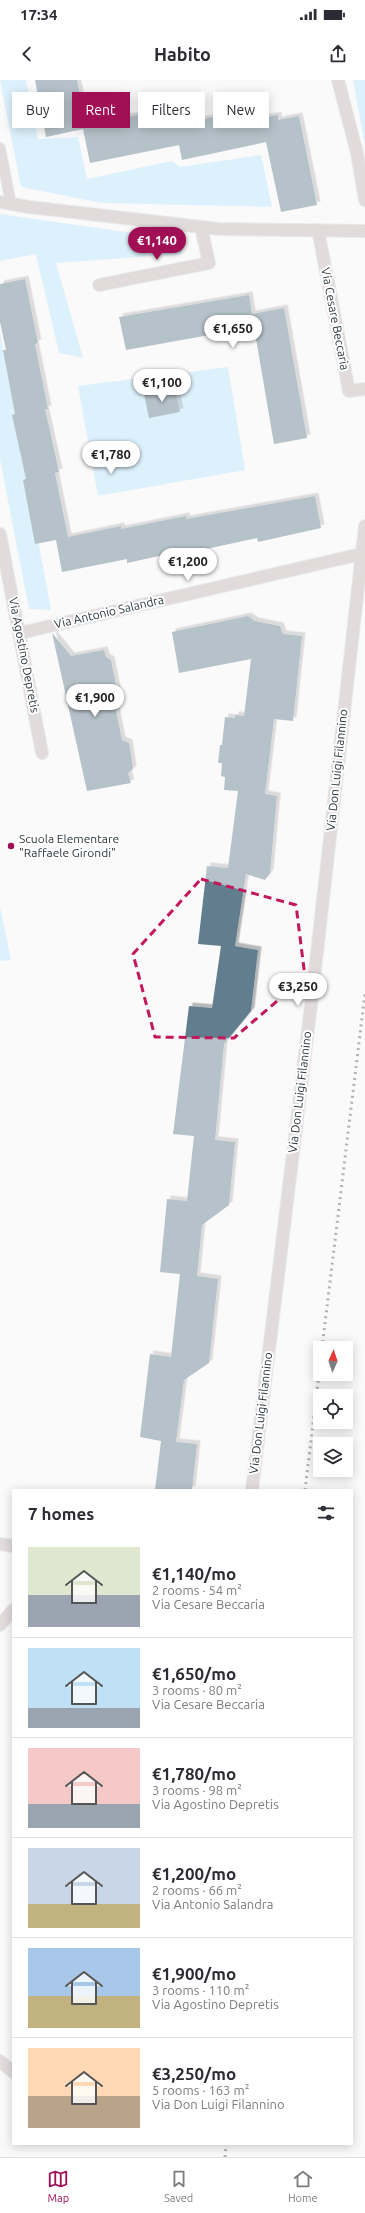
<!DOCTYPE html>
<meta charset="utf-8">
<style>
:root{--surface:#fff;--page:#f2f2f3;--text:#2b2b33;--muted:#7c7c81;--line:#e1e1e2;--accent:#a10f54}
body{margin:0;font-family:Ubuntu,sans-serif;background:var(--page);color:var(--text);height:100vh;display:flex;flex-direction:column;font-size:15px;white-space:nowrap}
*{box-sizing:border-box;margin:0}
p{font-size:13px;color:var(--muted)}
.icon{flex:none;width:22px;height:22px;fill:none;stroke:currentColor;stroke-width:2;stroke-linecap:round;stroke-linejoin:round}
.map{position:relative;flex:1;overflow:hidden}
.sheet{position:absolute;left:12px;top:1409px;width:341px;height:656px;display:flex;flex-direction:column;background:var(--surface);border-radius:0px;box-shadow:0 2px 10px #0003}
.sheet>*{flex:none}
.guide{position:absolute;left:12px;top:12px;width:341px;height:36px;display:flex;gap:8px}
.needle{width:26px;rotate:3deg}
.controls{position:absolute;left:313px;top:1261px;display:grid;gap:8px}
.controls a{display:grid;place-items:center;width:40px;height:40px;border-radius:0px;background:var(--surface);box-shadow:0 2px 10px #0003;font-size:20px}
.price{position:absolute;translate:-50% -34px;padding:0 9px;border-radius:14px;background:#fff;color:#222;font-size:13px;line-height:26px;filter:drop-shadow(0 1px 2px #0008)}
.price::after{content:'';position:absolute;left:50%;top:24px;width:12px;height:9px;margin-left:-6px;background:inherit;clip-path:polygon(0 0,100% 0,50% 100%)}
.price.on{background:var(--accent);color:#fff}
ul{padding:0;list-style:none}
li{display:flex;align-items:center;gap:12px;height:100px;padding:0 16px}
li+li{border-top:1px solid var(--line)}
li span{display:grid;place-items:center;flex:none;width:112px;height:80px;border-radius:0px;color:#555}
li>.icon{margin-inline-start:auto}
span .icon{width:48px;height:48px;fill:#fffc;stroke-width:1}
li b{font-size:17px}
h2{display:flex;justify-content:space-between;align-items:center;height:48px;padding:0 16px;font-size:17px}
.pill{padding:0 14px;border-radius:0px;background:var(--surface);box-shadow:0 2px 10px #0003;font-size:14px;line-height:36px}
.pill.on{background:var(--accent);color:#fff}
.status{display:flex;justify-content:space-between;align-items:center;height:28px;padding:0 20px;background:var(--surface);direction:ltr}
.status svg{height:11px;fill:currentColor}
header{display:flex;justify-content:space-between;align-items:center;height:52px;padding:0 16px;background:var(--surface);font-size:18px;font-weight:700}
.dock{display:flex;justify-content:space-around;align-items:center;height:56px;border-top:1px solid var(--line);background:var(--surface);font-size:11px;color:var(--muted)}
.dock a{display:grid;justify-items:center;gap:2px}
.dock .on{color:var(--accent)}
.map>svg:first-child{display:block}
</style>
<div class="status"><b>17:34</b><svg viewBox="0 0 49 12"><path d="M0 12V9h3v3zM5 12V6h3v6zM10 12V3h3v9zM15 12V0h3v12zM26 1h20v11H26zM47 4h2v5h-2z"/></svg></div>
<header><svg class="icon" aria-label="back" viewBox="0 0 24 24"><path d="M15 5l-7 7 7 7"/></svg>Habito<svg class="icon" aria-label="share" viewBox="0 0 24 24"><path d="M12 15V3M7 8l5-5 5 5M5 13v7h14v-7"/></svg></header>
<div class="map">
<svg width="365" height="2077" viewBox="0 0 365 2077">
<defs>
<filter id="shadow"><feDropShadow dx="3.5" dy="-3.5" stdDeviation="0" flood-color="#0004"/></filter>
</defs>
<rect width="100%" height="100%" fill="#fafafa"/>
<g fill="#bbe6fe">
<path d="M 0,0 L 26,0 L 38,59 L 78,57 L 87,99 L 172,81 L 180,87 L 261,75 L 272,127 L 102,123 L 21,107 Z"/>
<path d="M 353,0 L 365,0 L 365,66 Z"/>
<path d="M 0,134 L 182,160 L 182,174 L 56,183 L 83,278 L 59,273 L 36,174 L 0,181 Z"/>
<path d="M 0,252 L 51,530 L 29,529 L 0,379 Z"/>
<path d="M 228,287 L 245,390 L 98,416 L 78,306 Z"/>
<path d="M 0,827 L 11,880 L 0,881 Z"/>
</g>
<g fill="#627e8e" filter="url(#shadow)">
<path d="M 35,0 L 77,0 L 86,45 L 172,28 L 175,45 L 259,28 L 262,38 L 278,35 L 278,40 L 299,36 L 317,125 L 281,132 L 266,62 L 182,80 L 179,65 L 90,83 L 83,49 L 46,57 Z"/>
<path d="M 25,199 L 38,263 L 35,264 L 48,329 L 45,329 L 59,392 L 55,393 L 68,457 L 121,446 L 121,449 L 186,436 L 186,439 L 315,416 L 321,448 L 258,462 L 257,458 L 192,472 L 191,469 L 127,483 L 127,479 L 62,492 L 56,460 L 35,464 L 23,400 L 26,399 L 12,335 L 15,334 L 3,270 L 6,270 L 0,242 L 0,204 Z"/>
<path d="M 249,215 L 252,234 L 284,228 L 307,358 L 274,364 L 254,247 L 126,270 L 119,237 Z"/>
<path d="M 175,309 L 180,332 L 149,338 L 144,314 Z"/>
<path d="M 248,536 L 255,541 L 280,546 L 283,554 L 302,556 L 293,641 L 274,639 L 265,714 L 277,716 L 270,793 L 265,800 L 246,794 L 235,866 L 258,870 L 251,931 L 224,964 L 215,1060 L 235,1062 L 229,1125 L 202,1145 L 197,1196 L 218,1199 L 209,1283 L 184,1300 L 176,1362 L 197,1364 L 192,1410 L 155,1410 L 161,1361 L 140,1357 L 150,1274 L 171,1277 L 180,1194 L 160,1192 L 167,1119 L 187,1121 L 194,1056 L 173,1054 L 189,926 L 212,928 L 221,866 L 198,864 L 207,786 L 228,788 L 238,711 L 224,710 L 225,697 L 221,696 L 222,683 L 218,683 L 220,665 L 222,665 L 225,637 L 235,638 L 235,635 L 244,636 L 251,579 L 179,593 L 172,552 Z"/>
<path d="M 52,553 L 71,576 L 104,570 L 106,577 L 111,580 L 118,615 L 114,620 L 122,660 L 129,663 L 133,689 L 128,693 L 131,703 L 87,711 Z"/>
</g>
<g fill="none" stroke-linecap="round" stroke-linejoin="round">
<defs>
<path id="service" d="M 0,68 L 11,124"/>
<g id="minor">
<path d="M 338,0 L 357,73 L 365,120"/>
<path d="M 0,122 L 29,127 L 219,149 L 365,151"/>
<path d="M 318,150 L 349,311 L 365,309"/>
<path d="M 99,205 L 209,183 L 201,147"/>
<path d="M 0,454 L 42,673"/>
<path d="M 20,553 L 361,474"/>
<path d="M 252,1410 L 312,917 L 365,446"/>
<path d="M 0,1464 L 13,1466"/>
<path d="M 0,1545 L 13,1530"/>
<path d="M 0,1981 L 13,1992"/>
</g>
</defs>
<use href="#service" stroke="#d5d7d8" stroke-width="12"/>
<use href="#minor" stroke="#d5d7d8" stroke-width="14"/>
<use href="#service" stroke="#c4b5b9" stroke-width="10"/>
<use href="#minor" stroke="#c4b5b9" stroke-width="12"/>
<g stroke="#545e63" stroke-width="3" stroke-dasharray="2 4" stroke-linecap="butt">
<path d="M 322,1268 L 365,913"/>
<path d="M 305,1410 L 320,1286"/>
<path d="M 225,2077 L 226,2064"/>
</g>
</g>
<path d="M0 0H365V2077H0ZM 201,799 L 296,825 L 305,897 L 234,958 L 155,957 L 133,874 Z" fill="#fafafa" fill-opacity=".55" fill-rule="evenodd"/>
<path fill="none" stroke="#c2185b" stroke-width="3" stroke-dasharray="8 5" stroke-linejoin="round" d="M 201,799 L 296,825 L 305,897 L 234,958 L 155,957 L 133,874 Z"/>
<circle fill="#a10f54" stroke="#fff" stroke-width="1.5" cx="11" cy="766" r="4"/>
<g text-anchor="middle" stroke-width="4" stroke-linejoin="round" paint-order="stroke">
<g font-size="12" fill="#2a363d" stroke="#fff">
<text transform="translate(335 239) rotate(79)" y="4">Via Cesare Beccaria</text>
<text transform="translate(109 532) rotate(-13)" y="4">Via Antonio Salandra</text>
<text transform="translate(24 575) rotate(79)" y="4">Via Agostino Depretis</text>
<text transform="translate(337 690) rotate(-84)" y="4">Via Don Luigi Filannino</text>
<text transform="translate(300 1012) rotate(-83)" y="4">Via Don Luigi Filannino</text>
<text transform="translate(261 1333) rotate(-83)" y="4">Via Don Luigi Filannino</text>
</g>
<g font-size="12" fill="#2a363d" stroke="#fff" text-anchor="start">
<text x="19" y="763">Scuola Elementare<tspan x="19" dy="14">"Raffaele Girondi"</tspan></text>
</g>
</g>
</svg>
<div class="controls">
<a><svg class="needle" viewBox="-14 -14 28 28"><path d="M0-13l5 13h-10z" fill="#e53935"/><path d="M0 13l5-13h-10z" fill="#7c7c81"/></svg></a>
<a><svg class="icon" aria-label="locate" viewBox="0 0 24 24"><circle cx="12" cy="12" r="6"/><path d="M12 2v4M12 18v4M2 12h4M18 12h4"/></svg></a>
<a><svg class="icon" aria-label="layers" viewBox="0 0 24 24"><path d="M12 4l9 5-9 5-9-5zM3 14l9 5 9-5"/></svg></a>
</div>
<b class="price on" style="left:157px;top:181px">€1,140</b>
<b class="price" style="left:233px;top:269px">€1,650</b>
<b class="price" style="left:162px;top:323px">€1,100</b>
<b class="price" style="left:111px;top:395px">€1,780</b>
<b class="price" style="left:188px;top:502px">€1,200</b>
<b class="price" style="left:95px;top:638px">€1,900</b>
<b class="price" style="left:298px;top:927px">€3,250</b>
<div class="guide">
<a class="pill">Buy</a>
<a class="pill on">Rent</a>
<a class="pill">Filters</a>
<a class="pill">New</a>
</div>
<section class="sheet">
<h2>7 homes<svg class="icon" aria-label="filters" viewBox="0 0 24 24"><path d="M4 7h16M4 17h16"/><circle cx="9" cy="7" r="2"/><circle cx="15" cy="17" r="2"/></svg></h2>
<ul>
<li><span style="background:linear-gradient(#dfe7d0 60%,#9aa5b1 0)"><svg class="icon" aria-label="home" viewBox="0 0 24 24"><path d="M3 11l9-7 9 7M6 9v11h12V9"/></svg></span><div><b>€1,140/mo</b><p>2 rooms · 54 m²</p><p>Via Cesare Beccaria</p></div></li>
<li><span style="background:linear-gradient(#bfe0f5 75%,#9aa5b1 0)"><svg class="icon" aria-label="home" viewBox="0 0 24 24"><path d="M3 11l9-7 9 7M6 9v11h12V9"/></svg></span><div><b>€1,650/mo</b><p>3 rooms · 80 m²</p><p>Via Cesare Beccaria</p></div></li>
<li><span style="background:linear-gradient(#f6c9c9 70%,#9aa5b1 0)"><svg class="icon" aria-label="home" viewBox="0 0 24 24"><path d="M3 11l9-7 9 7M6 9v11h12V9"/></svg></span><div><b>€1,780/mo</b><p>3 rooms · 98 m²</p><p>Via Agostino Depretis</p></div></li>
<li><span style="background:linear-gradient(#c9d6e8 70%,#c2b280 0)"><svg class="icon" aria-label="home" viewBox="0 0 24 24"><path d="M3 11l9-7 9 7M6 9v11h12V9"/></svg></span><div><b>€1,200/mo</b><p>2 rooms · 66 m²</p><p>Via Antonio Salandra</p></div></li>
<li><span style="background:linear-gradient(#a9c7e8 60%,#c2b280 0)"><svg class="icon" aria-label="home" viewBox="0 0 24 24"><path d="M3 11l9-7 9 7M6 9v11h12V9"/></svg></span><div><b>€1,900/mo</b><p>3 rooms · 110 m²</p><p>Via Agostino Depretis</p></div></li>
<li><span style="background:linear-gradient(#ffd9b3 60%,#b9a48a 0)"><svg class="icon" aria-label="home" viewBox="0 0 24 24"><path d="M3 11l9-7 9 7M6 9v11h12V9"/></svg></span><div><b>€3,250/mo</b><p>5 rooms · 163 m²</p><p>Via Don Luigi Filannino</p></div></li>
</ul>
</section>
</div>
<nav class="dock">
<a class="on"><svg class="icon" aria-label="map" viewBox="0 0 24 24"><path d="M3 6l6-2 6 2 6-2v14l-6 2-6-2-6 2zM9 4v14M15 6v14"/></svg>Map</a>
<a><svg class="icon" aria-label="saved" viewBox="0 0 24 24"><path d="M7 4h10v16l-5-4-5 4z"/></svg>Saved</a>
<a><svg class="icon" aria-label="home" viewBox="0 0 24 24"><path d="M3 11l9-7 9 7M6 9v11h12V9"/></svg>Home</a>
</nav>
